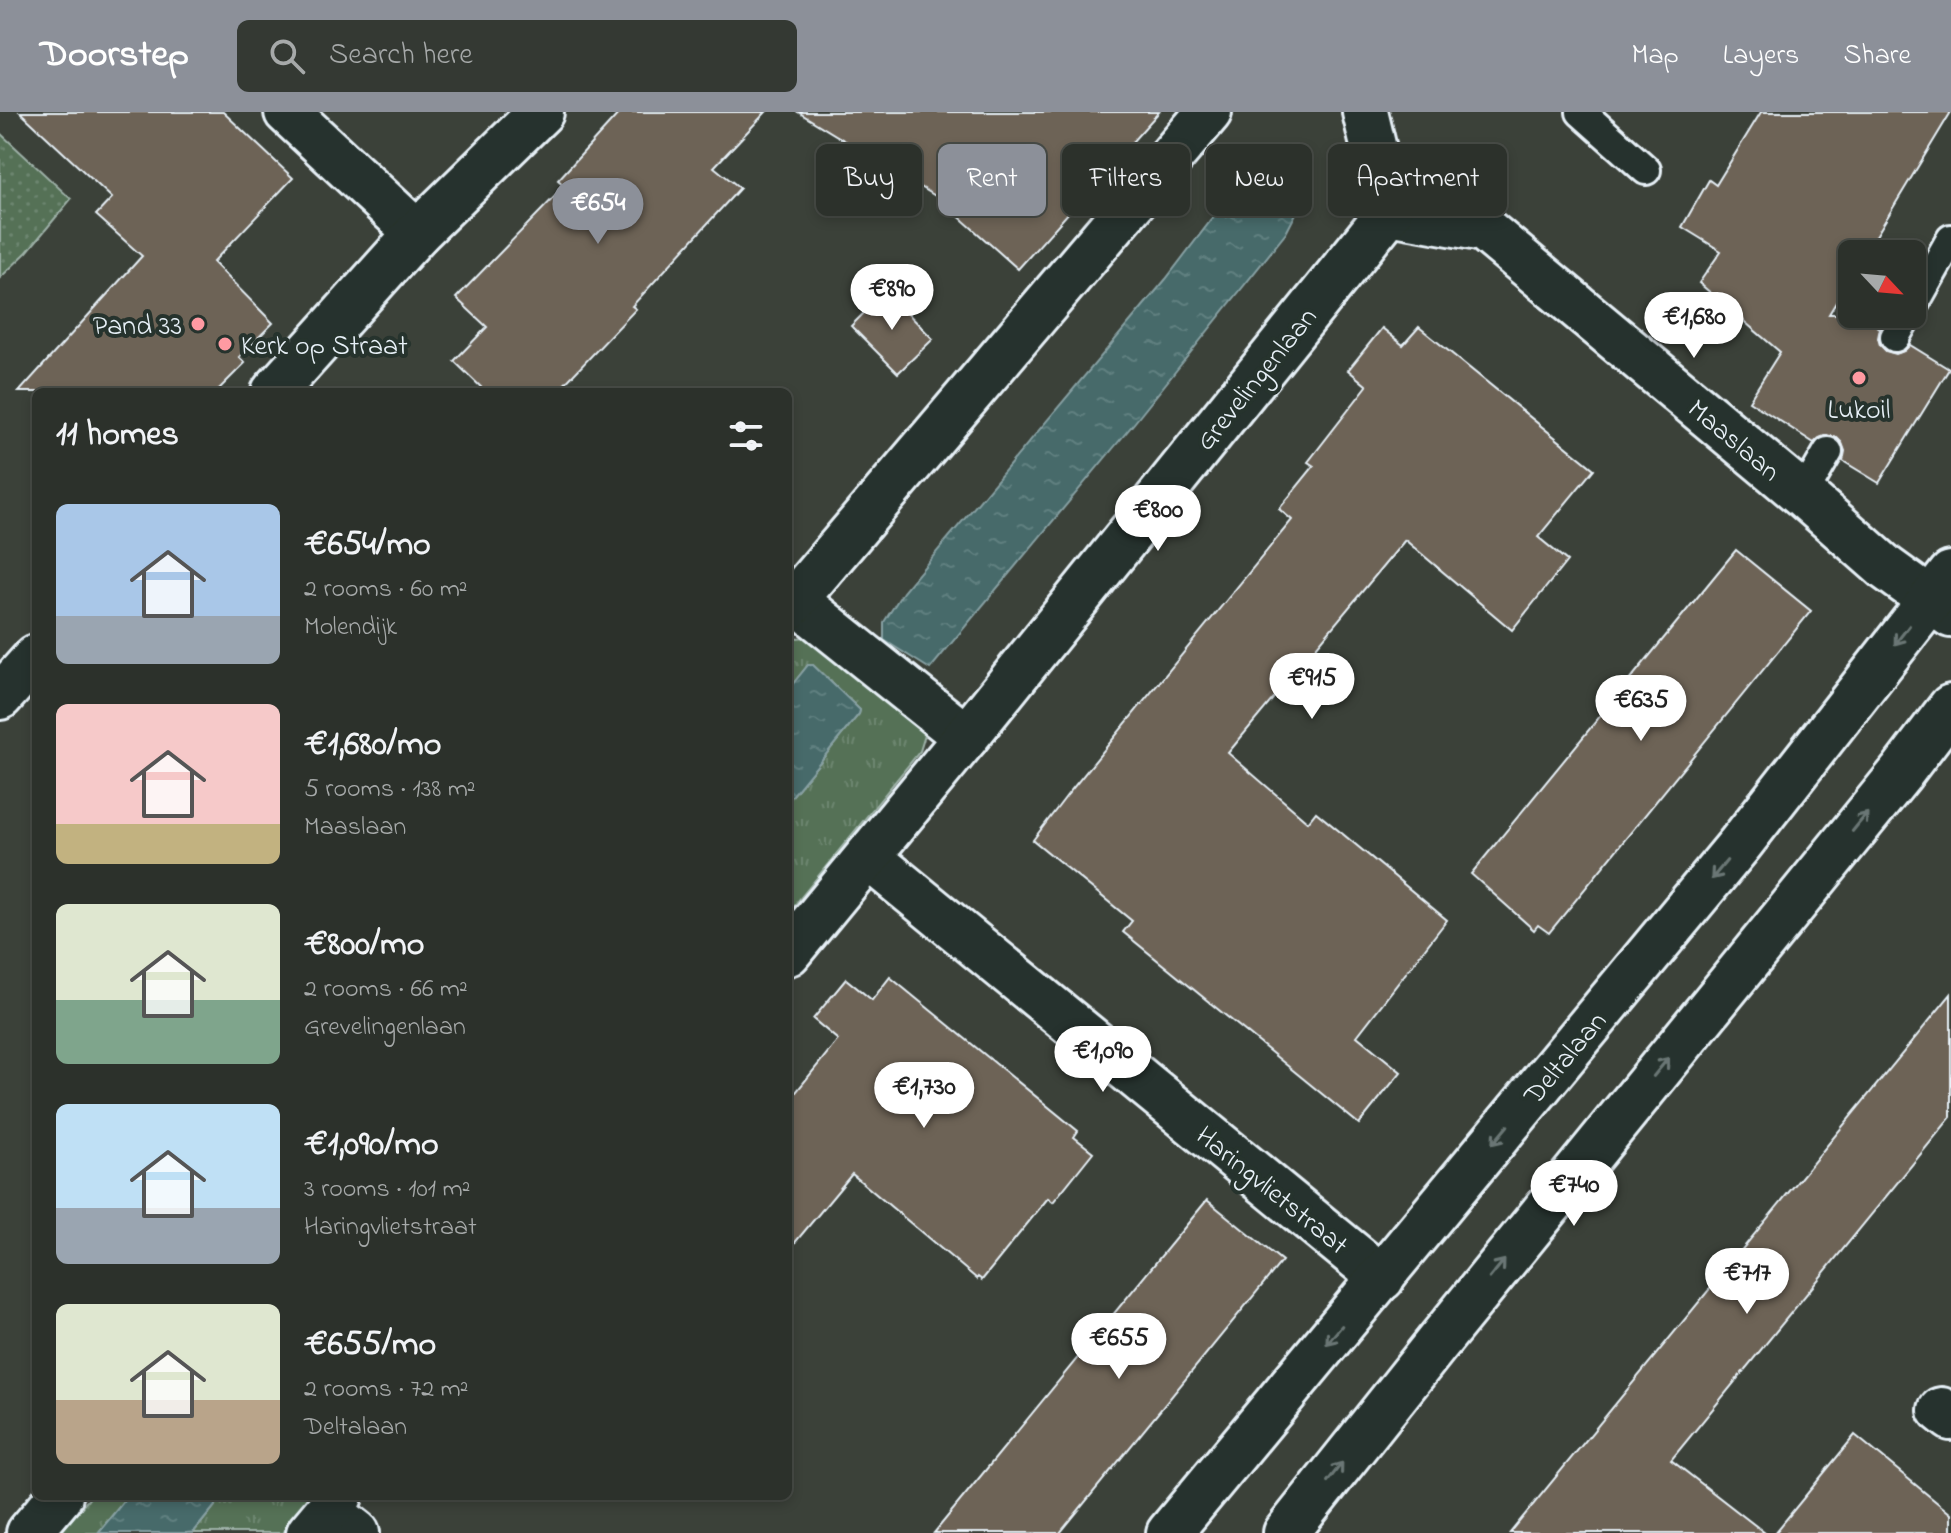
<!DOCTYPE html>
<meta charset="utf-8">
<style>
:root{--surface:#2c312b;--page:#343933;--text:#f1f3f6;--muted:#a6a9a9;--line:#484c47;--accent:#8c9099}
body{margin:0;font-family:"Indie Flower",sans-serif;background:var(--page);color:var(--text);height:100vh;display:flex;flex-direction:column;font-size:30px;white-space:nowrap}
*{box-sizing:border-box;margin:0}
p{font-size:26px;color:var(--muted)}
.icon{flex:none;width:44px;height:44px;fill:none;stroke:currentColor;stroke-width:2;stroke-linecap:round;stroke-linejoin:round}
.map{position:relative;flex:1;overflow:hidden}
.side{position:absolute;left:32px;top:276px;width:760px;height:1112px;display:flex;flex-direction:column;background:var(--surface);border-radius:12px;box-shadow:0 4px 12px #0003,0 0 0 2px var(--line)}
.side>*{flex:none}
.banner{position:absolute;left:816px;top:32px;width:760px;height:72px;display:flex;gap:16px}
.needle{width:52px;rotate:116deg}
.buttons{position:absolute;left:1838px;top:128px;display:grid;gap:16px}
.buttons a{display:grid;place-items:center;width:88px;height:88px;border-radius:12px;background:var(--surface);box-shadow:0 4px 12px #0003,0 0 0 2px var(--line);font-size:40px}
.price{position:absolute;translate:-50% -68px;padding:0 18px;border-radius:28px;background:#fff;color:#222;font-size:26px;line-height:52px;filter:drop-shadow(0 2px 4px #0008)}
.price::after{content:'';position:absolute;left:50%;top:48px;width:24px;height:18px;margin-left:-12px;background:inherit;clip-path:polygon(0 0,100% 0,50% 100%)}
.price.active{background:var(--accent);color:#fff}
ul{padding:0;list-style:none}
li{display:flex;align-items:center;gap:24px;height:200px;padding:0 24px}
li span{display:grid;place-items:center;flex:none;width:224px;height:160px;border-radius:12px;color:#555}
li>.icon{margin-inline-start:auto}
span .icon{width:96px;height:96px;fill:#fffc;stroke-width:1}
li b{font-size:34px}
h2{display:flex;justify-content:space-between;align-items:center;height:96px;padding:0 24px;font-size:34px}
.tag{padding:0 28px;border-radius:12px;background:var(--surface);box-shadow:0 4px 12px #0003,0 0 0 2px var(--line);font-size:28px;line-height:72px}
.tag.active{background:var(--accent);color:#fff}
header{display:flex;align-items:center;gap:48px;box-sizing:border-box;height:112px;padding:0 40px;background:var(--accent);color:#fff}
header strong{font-size:38px}
nav{display:flex;gap:44px;margin-inline-start:auto;font-size:28px}
.search{width:560px;height:72px;background:var(--page);display:flex;align-items:center;gap:20px;box-sizing:border-box;padding:0 28px;border-radius:12px;color:var(--muted);font-size:30px}
.map>svg:first-child{display:block}
</style>
<header>
<strong>Doorstep</strong>
<div class="search"><svg class="icon" aria-label="search" viewBox="0 0 24 24"><circle cx="10" cy="10" r="6"/><path d="M15 15l6 6"/></svg>Search here</div>
<nav><a>Map</a><a>Layers</a><a>Share</a></nav>
</header>
<div class="map">
<svg width="1951" height="1421" viewBox="0 0 1951 1421">
<defs>
<pattern id="grass-tufts" width="24" height="20" patternUnits="userSpaceOnUse" patternTransform="scale(2)"><rect width="24" height="20" fill="#557157"/><path d="M3 7l-1-3M5 7V3M7 7l1-3M15 17l-1-3M17 17v-4M19 17l1-3" fill="none" stroke="#6d8670"/></pattern>
<pattern id="park-dots" width="8" height="8" patternUnits="userSpaceOnUse" patternTransform="scale(2)"><rect width="8" height="8" fill="#557157"/><path d="M2 2h.1M6 6h.1" fill="none" stroke="#6d8670" stroke-width="1.8" stroke-linecap="round"/></pattern>
<pattern id="water-ripples" width="26" height="14" patternUnits="userSpaceOnUse" patternTransform="scale(2)"><rect width="26" height="14" fill="#466a6a"/><path d="M2 4q2-2 4 0t4 0M15 11q2-2 4 0t4 0" fill="none" stroke="#618080"/></pattern>
</defs>
<rect width="100%" height="100%" fill="#3b4139"/>
<filter id="ink" filterUnits="userSpaceOnUse"><feTurbulence type="fractalNoise" baseFrequency=".0125" numOctaves="2"/><feDisplacementMap in="SourceGraphic" scale="16" xChannelSelector="R" yChannelSelector="G"/><feConvolveMatrix kernelMatrix="1 2 1 2 8 2 1 2 1" color-interpolation-filters="sRGB"/></filter>
<g filter="url(#ink)">
<g fill="url(#grass-tufts)" stroke="#9eb1a8" stroke-width="2">
<path d="M 814,524 L 922,614 L 925,623 L 920,639 L 794,794 L 788,789 L 788,689 L 859,602 L 860,598 L 813,553 L 808,553 L 788,578 L 788,527 Z"/>
<path d="M 91,1384 L 128,1384 L 98,1421 L 60,1421 Z"/>
<path d="M 223,1384 L 314,1384 L 283,1421 L 193,1421 Z"/>
</g>
<path fill="url(#park-dots)" stroke="#9eb1a8" stroke-width="2" d="M 0,21 L 71,87 L 27,140 L 0,166 Z"/>
<g fill="url(#water-ripples)" stroke="#87a0a3" stroke-width="2">
<path d="M 1263,64 L 1307,80 L 1286,121 L 1135,310 L 930,557 L 884,528 L 884,510 L 903,480 L 1166,167 L 1241,69 Z"/>
<path d="M 808,553 L 813,553 L 860,598 L 859,602 L 788,689 L 788,578 Z"/>
<path d="M 128,1384 L 223,1384 L 193,1421 L 98,1421 Z"/>
</g>
<g fill="#6d6356" stroke="#e8f1f8" stroke-width="2">
<path d="M 20,0 L 223,0 L 293,66 L 213,150 L 273,211 L 239,245 L 245,251 L 216,280 L 19,280 L 142,144 L 96,103 L 112,86 Z"/>
<path d="M 620,0 L 766,0 L 714,55 L 740,76 L 632,194 L 636,197 L 557,280 L 486,280 L 454,249 L 487,215 L 456,186 L 565,74 L 558,68 Z"/>
<path d="M 798,0 L 1159,0 L 1018,157 L 937,85 Z"/>
<path d="M 1761,0 L 1951,0 L 1865,142 L 1852,142 L 1852,164 L 1829,202 L 1857,202 L 1880,216 L 1878,226 L 1880,233 L 1886,239 L 1896,242 L 1904,239 L 1910,233 L 1949,257 L 1879,371 L 1843,349 L 1845,339 L 1842,331 L 1837,326 L 1827,323 L 1819,326 L 1814,331 L 1749,289 L 1780,240 L 1699,171 L 1721,139 L 1682,115 L 1709,68 L 1716,73 Z"/>
<path d="M 886,179 L 933,227 L 898,261 L 851,214 Z"/>
<path d="M 1419,215 L 1594,357 L 1538,425 L 1567,449 L 1512,518 L 1405,428 L 1228,641 L 1308,710 L 1316,700 L 1447,808 L 1357,924 L 1401,960 L 1359,1012 L 1123,820 L 1132,809 L 1033,728 L 1068,682 L 1292,408 L 1279,397 L 1314,354 L 1308,350 L 1367,274 L 1348,258 L 1382,216 L 1403,233 Z"/>
<path d="M 1736,438 L 1811,499 L 1549,821 L 1538,813 L 1534,818 L 1471,762 Z"/>
<path d="M 890,865 L 1078,1019 L 1074,1025 L 1093,1040 L 1053,1090 L 1048,1086 L 982,1168 L 978,1165 L 977,1167 L 852,1062 L 788,1139 L 788,990 L 838,928 L 813,907 L 846,867 L 872,888 Z"/>
<path d="M 1951,882 L 1951,1005 L 1671,1348 L 1765,1421 L 1510,1421 Z"/>
<path d="M 1207,1088 L 1282,1149 L 1060,1421 L 934,1421 Z"/>
<path d="M 1855,1323 L 1951,1402 L 1951,1421 L 1775,1421 Z"/>
</g>
<g fill="none" stroke-linecap="round" stroke-linejoin="round">
<defs>
<g id="service">
<path d="M 1581,0 L 1646,58"/>
<path d="M 1912,196 L 1951,127"/>
<path d="M 1895,225 L 1908,202"/>
<path d="M 1803,383 L 1828,340"/>
</g>
<g id="minor">
<path d="M 287,0 L 417,121"/>
<path d="M 1389,100 L 1484,117 L 1803,383 L 1886,456 L 1951,503"/>
<path d="M 274,280 L 417,121 L 541,0"/>
<path d="M 795,488 L 966,625"/>
<path d="M 788,496 L 1209,0"/>
<path d="M 0,585 L 36,545"/>
<path d="M 868,745 L 1382,1166"/>
<path d="M 788,841 L 966,625 L 1389,100 L 1365,0"/>
<path d="M 1941,1298 L 1951,1306"/>
<path d="M 328,1398 L 357,1421"/>
<path d="M 29,1421 L 60,1384"/>
<path d="M 309,1421 L 340,1384"/>
</g>
<g id="tertiary">
<path d="M 1169,1421 L 1740,732 L 1951,462"/>
<path d="M 1286,1421 L 1438,1230 L 1901,661 L 1951,595"/>
</g>
</defs>
<use href="#service" stroke="#e8f1f8" stroke-width="34"/>
<use href="#minor" stroke="#e8f1f8" stroke-width="50"/>
<use href="#tertiary" stroke="#e8f1f8" stroke-width="50"/>
<use href="#service" stroke="#26332d" stroke-width="28"/>
<use href="#minor" stroke="#26332d" stroke-width="44"/>
<use href="#tertiary" stroke="#26332d" stroke-width="44"/>
</g>
<defs><path id="oneway-shaft" d="M-6 0H5M1.5-3L5.5 0L1.5 3" fill="none" stroke-width="1.6" stroke-linecap="round" stroke-linejoin="round" transform="scale(2)"/></defs>
<g stroke="#6a7674">
<use href="#oneway-shaft" transform="translate(1902 523) rotate(128)"/>
<use href="#oneway-shaft" transform="translate(1860 710) rotate(-51)"/>
<use href="#oneway-shaft" transform="translate(1719 758) rotate(130)"/>
<use href="#oneway-shaft" transform="translate(1661 955) rotate(-51)"/>
<use href="#oneway-shaft" transform="translate(1500 1023) rotate(130)"/>
<use href="#oneway-shaft" transform="translate(1497 1157) rotate(-51)"/>
<use href="#oneway-shaft" transform="translate(1334 1223) rotate(130)"/>
<use href="#oneway-shaft" transform="translate(1335 1360) rotate(-52)"/>
</g>
</g>
<g fill="#ff9aa2" stroke="#26332d" stroke-width="3">
<circle cx="198" cy="212" r="8"/>
<circle cx="225" cy="232" r="8"/>
<circle cx="1859" cy="266" r="8"/>
</g>
<g text-anchor="middle" stroke-width="8" stroke-linejoin="round" paint-order="stroke">
<g font-size="28" fill="#e8f1f8" stroke="#26332d" text-anchor="end">
<text x="182" y="222">Pand 33</text>
<text x="241" y="242" text-anchor="start">Kerk op Straat</text>
<text x="1859" y="306" text-anchor="middle">Lukoil</text>
</g>
<g font-size="28" fill="#e8f1f8" stroke="#26332d">
<text transform="translate(1255 266) rotate(-51)" y="10">Grevelingenlaan</text>
<text transform="translate(1735 327) rotate(40)" y="10">Maaslaan</text>
<text transform="translate(1564 945) rotate(-50)" y="10">Deltalaan</text>
<text transform="translate(1273 1077) rotate(39)" y="10">Haringvlietstraat</text>
</g>
</g>
</svg>
<div class="buttons">
<a><svg class="needle" viewBox="-14 -14 28 28"><path d="M0-13l5 13h-10z" fill="#e53935"/><path d="M0 13l5-13h-10z" fill="#a6a9a9"/></svg></a>
</div>
<b class="price active" style="left:598px;top:134px">€654</b>
<b class="price" style="left:892px;top:220px">€890</b>
<b class="price" style="left:1694px;top:248px">€1,680</b>
<b class="price" style="left:1158px;top:441px">€800</b>
<b class="price" style="left:1312px;top:609px">€915</b>
<b class="price" style="left:1641px;top:631px">€635</b>
<b class="price" style="left:1103px;top:982px">€1,090</b>
<b class="price" style="left:924px;top:1018px">€1,730</b>
<b class="price" style="left:1574px;top:1116px">€740</b>
<b class="price" style="left:1747px;top:1204px">€717</b>
<b class="price" style="left:1119px;top:1269px">€655</b>
<div class="banner">
<a class="tag">Buy</a>
<a class="tag active">Rent</a>
<a class="tag">Filters</a>
<a class="tag">New</a>
<a class="tag">Apartment</a>
</div>
<section class="side">
<h2>11 homes<svg class="icon" aria-label="filters" viewBox="0 0 24 24"><path d="M4 7h16M4 17h16"/><circle cx="9" cy="7" r="2"/><circle cx="15" cy="17" r="2"/></svg></h2>
<ul>
<li><span style="background:linear-gradient(#a9c7e8 70%,#9aa5b1 0)"><svg class="icon" aria-label="home" viewBox="0 0 24 24"><path d="M3 11l9-7 9 7M6 9v11h12V9"/></svg></span><div><b>€654/mo</b><p>2 rooms · 60 m²</p><p>Molendijk</p></div></li>
<li><span style="background:linear-gradient(#f6c9c9 75%,#c2b280 0)"><svg class="icon" aria-label="home" viewBox="0 0 24 24"><path d="M3 11l9-7 9 7M6 9v11h12V9"/></svg></span><div><b>€1,680/mo</b><p>5 rooms · 138 m²</p><p>Maaslaan</p></div></li>
<li><span style="background:linear-gradient(#dfe7d0 60%,#7fa58c 0)"><svg class="icon" aria-label="home" viewBox="0 0 24 24"><path d="M3 11l9-7 9 7M6 9v11h12V9"/></svg></span><div><b>€800/mo</b><p>2 rooms · 66 m²</p><p>Grevelingenlaan</p></div></li>
<li><span style="background:linear-gradient(#bfe0f5 65%,#9aa5b1 0)"><svg class="icon" aria-label="home" viewBox="0 0 24 24"><path d="M3 11l9-7 9 7M6 9v11h12V9"/></svg></span><div><b>€1,090/mo</b><p>3 rooms · 101 m²</p><p>Haringvlietstraat</p></div></li>
<li><span style="background:linear-gradient(#dfe7d0 60%,#b9a48a 0)"><svg class="icon" aria-label="home" viewBox="0 0 24 24"><path d="M3 11l9-7 9 7M6 9v11h12V9"/></svg></span><div><b>€655/mo</b><p>2 rooms · 72 m²</p><p>Deltalaan</p></div></li>
</ul>
</section>
</div>
